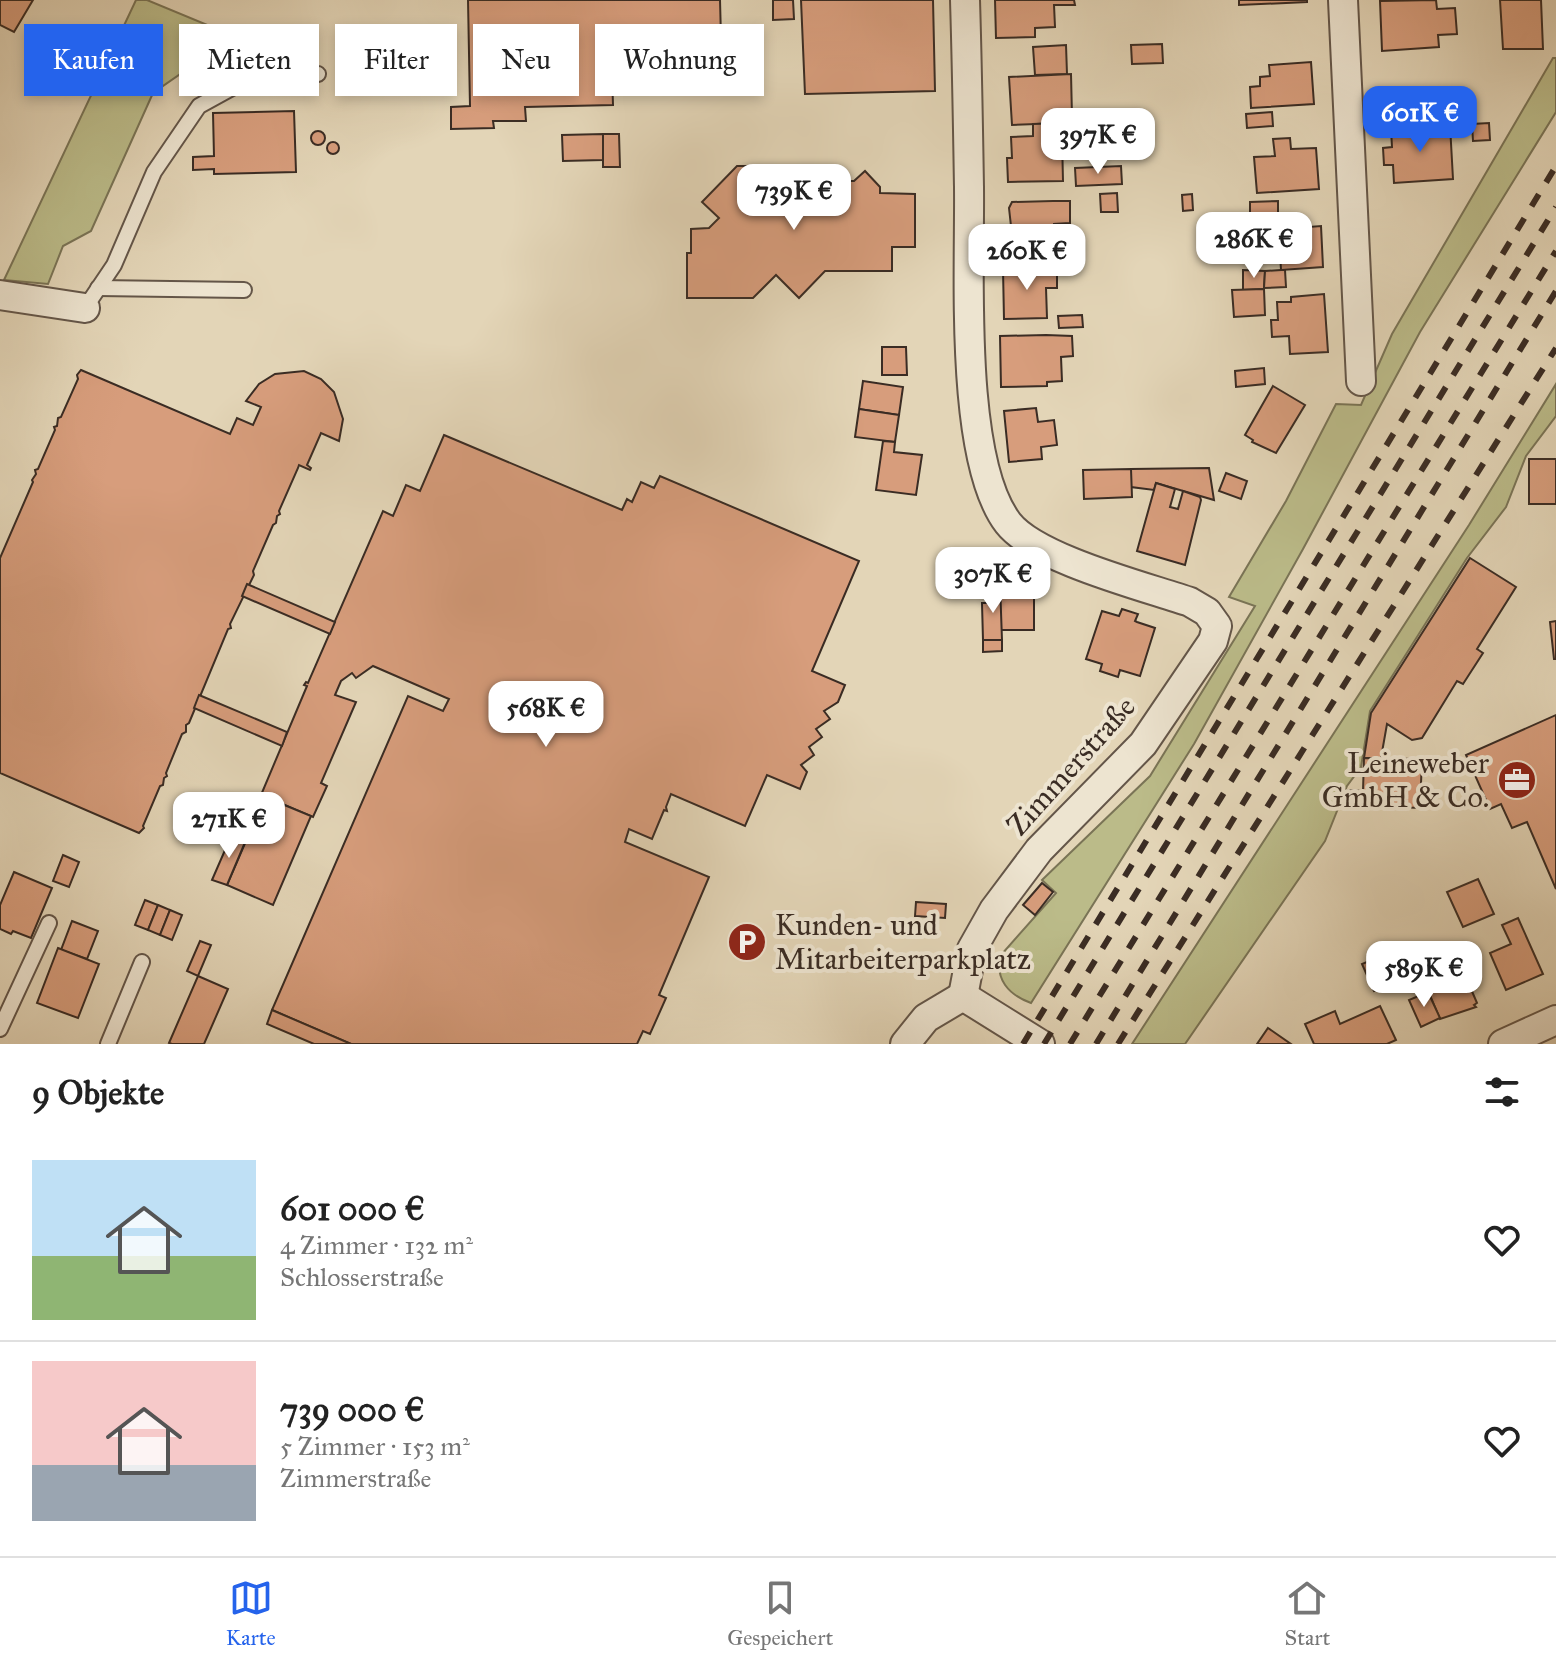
<!DOCTYPE html>
<html lang="de">
<meta charset="utf-8">
<style>
:root{--surface:#fff;--page:#f6f6f6;--text:#222;--muted:#767676;--line:#e0e0e0;--accent:#2563eb}
body{margin:0;font-family:"IM FELL Great Primer",serif;background:var(--page);color:var(--text);height:100vh;display:flex;flex-direction:column;font-size:30px;white-space:nowrap}
*{box-sizing:border-box;margin:0}
p{font-size:26px;color:var(--muted)}
.icon{flex:none;width:44px;height:44px;fill:none;stroke:currentColor;stroke-width:2;stroke-linecap:round;stroke-linejoin:round}
.map{position:relative;height:1044px;overflow:hidden}
.side{display:flex;flex-direction:column;background:var(--surface);flex:1}
.side>*{flex:none}
.top-card{position:absolute;left:24px;top:24px;width:800px;height:72px;display:flex;gap:16px}
.price{position:absolute;translate:-50% -68px;padding:0 18px;border-radius:16px;background:#fff;color:#222;font-size:26px;line-height:52px;filter:drop-shadow(0 2px 4px #0008)}
.price::after{content:'';position:absolute;left:50%;top:48px;width:24px;height:18px;margin-left:-12px;background:inherit;clip-path:polygon(0 0,100% 0,50% 100%)}
.price.selected{background:var(--accent);color:#fff}
ul{padding:0;list-style:none}
li{display:flex;align-items:center;gap:24px;height:200px;padding:0 32px}
li+li{border-top:2px solid var(--line)}
li span{display:grid;place-items:center;flex:none;width:224px;height:160px;border-radius:0px;color:#555}
li>.icon{margin-inline-start:auto}
span .icon{width:96px;height:96px;fill:#fffc;stroke-width:1}
li b{font-size:34px}
h2{display:flex;justify-content:space-between;align-items:center;height:96px;padding:0 32px;font-size:34px}
.pill{padding:0 28px;border-radius:0px;background:var(--surface);box-shadow:0 4px 12px #0003;font-size:28px;line-height:72px}
.pill.selected{background:var(--accent);color:#fff}
.tabs{display:flex;justify-content:space-around;align-items:center;height:112px;border-top:2px solid var(--line);background:var(--surface);font-size:22px;color:var(--muted)}
.tabs a{display:grid;justify-items:center;gap:4px}
.tabs .selected{color:var(--accent)}
.map>svg:first-child{display:block}
</style>
<div class="map">
<svg width="1556" height="1044" viewBox="0 0 1556 1044">
<rect width="100%" height="100%" fill="#e3d5b7"/>
<filter id="stains"><feTurbulence type="fractalNoise" baseFrequency=".0025" numOctaves="4"/><feColorMatrix values="0 0 0 0 .2 0 0 0 0 .09 0 0 0 0 .02 0 0 0 .5 -.17"/></filter>
<radialGradient id="worn" r=".72"><stop offset=".6" stop-color="#630" stop-opacity="0"/><stop offset="1" stop-color="#630" stop-opacity=".3"/></radialGradient>
<g fill="#bbbb89" stroke="#7a7456" stroke-width="2">
<path d="M 136,0 L 147,0 L 246,41 L 202,59 L 153,93 L 91,231 L 63,246 L 48,284 L 4,280 Z"/>
<path d="M 1553,58 L 1556,58 L 1556,112 L 1420,332 L 1303,549 L 1194,744 L 1031,1003 C 1009,995 994,979 1001,955 L 1056,893 L 1042,880 L 1150,776 L 1255,606 L 1229,597 L 1286,501 L 1336,404 L 1361,405 L 1392,334 Z"/>
<path d="M 1556,384 L 1556,416 L 1526,456 L 1506,507 L 1467,558 L 1370,711 L 1361,767 L 1347,786 L 1325,841 L 1185,1044 L 1132,1044 L 1469,525 Z"/>
</g>
<g fill="#d79d7c" stroke="#3a2c24" stroke-width="2">
<path d="M 0,0 L 33,0 L 14,32 L 0,25 Z"/>
<path d="M 468,0 L 720,0 L 721,38 L 611,40 L 613,105 L 525,107 L 526,121 L 493,121 L 494,128 L 451,129 L 451,107 L 470,106 Z"/>
<path d="M 773,0 L 793,0 L 794,19 L 773,20 Z"/>
<path d="M 801,0 L 933,0 L 935,91 L 805,94 Z"/>
<path d="M 995,0 L 1074,0 L 1075,5 L 1054,5 L 1055,27 L 1035,28 L 1035,37 L 996,38 Z"/>
<path d="M 1239,0 L 1307,0 L 1307,2 L 1239,5 Z"/>
<path d="M 1436,0 L 1437,9 L 1455,8 L 1457,34 L 1438,35 L 1439,47 L 1382,51 L 1380,1 Z"/>
<path d="M 1500,0 L 1541,0 L 1543,49 L 1503,49 Z"/>
<path d="M 1162,44 L 1163,63 L 1132,64 L 1131,45 Z"/>
<path d="M 1066,45 L 1067,74 L 1035,75 L 1033,47 Z"/>
<path d="M 689,48 L 690,87 L 637,88 L 636,49 Z"/>
<path d="M 1311,62 L 1314,104 L 1251,108 L 1250,87 L 1260,86 L 1260,77 L 1270,76 L 1269,65 Z"/>
<path d="M 1071,74 L 1072,116 L 1063,116 L 1063,123 L 1012,125 L 1009,77 Z"/>
<path d="M 294,111 L 296,172 L 214,174 L 214,169 L 193,170 L 193,157 L 214,156 L 213,113 Z"/>
<path d="M 1272,112 L 1273,126 L 1247,128 L 1246,114 Z"/>
<path d="M 1063,123 L 1068,123 L 1069,136 L 1062,137 L 1063,181 L 1008,182 L 1007,158 L 1012,158 L 1011,137 L 1033,136 L 1033,124 Z"/>
<path d="M 1489,123 L 1490,140 L 1473,141 L 1472,124 Z"/>
<path d="M 1450,125 L 1453,179 L 1394,183 L 1393,165 L 1384,165 L 1383,148 L 1392,147 L 1391,129 Z"/>
<circle cx="318" cy="138" r="7"/>
<path d="M 603,134 L 619,134 L 620,167 L 603,167 Z"/>
<path d="M 603,134 L 603,160 L 563,161 L 562,135 Z"/>
<path d="M 1290,138 L 1291,149 L 1316,148 L 1319,189 L 1257,193 L 1254,157 L 1275,156 L 1273,139 Z"/>
<circle cx="333" cy="148" r="6"/>
<path d="M 737,166 L 787,166 L 802,181 L 854,181 L 865,171 L 880,187 L 880,193 L 915,194 L 915,247 L 892,247 L 892,271 L 825,271 L 799,298 L 776,275 L 753,298 L 687,298 L 687,253 L 691,253 L 691,229 L 709,228 L 719,218 L 702,202 Z"/>
<path d="M 1121,166 L 1122,184 L 1076,186 L 1075,168 Z"/>
<path d="M 1117,193 L 1118,212 L 1101,212 L 1100,194 Z"/>
<path d="M 1192,194 L 1193,210 L 1183,211 L 1182,195 Z"/>
<path d="M 1053,201 L 1070,201 L 1070,223 L 1054,224 L 1054,242 L 1013,244 L 1009,208 L 1012,202 Z"/>
<path d="M 1278,201 L 1278,214 L 1250,216 L 1250,202 Z"/>
<path d="M 1295,220 L 1296,228 L 1321,226 L 1323,267 L 1281,270 L 1280,253 L 1260,254 L 1259,232 L 1279,230 L 1280,221 Z"/>
<path d="M 1050,243 L 1050,258 L 1019,259 L 1019,244 Z"/>
<path d="M 1046,268 L 1057,268 L 1057,288 L 1046,288 L 1047,318 L 1004,319 L 1003,269 Z"/>
<path d="M 1243,270 L 1265,271 L 1264,289 L 1243,290 Z"/>
<path d="M 1281,270 L 1285,270 L 1286,287 L 1264,288 L 1265,271 Z"/>
<path d="M 1264,289 L 1265,315 L 1234,317 L 1232,290 Z"/>
<path d="M 1324,294 L 1328,352 L 1290,354 L 1289,336 L 1272,337 L 1271,320 L 1278,320 L 1277,302 L 1291,302 L 1291,297 Z"/>
<path d="M 1082,315 L 1083,327 L 1059,328 L 1058,316 Z"/>
<path d="M 1046,335 L 1072,336 L 1073,356 L 1061,357 L 1062,381 L 1047,382 L 1047,386 L 1001,387 L 1000,336 Z"/>
<path d="M 882,347 L 906,347 L 907,375 L 882,375 Z"/>
<path d="M 1264,368 L 1265,384 L 1236,387 L 1235,371 Z"/>
<path d="M 81,370 L 230,434 L 237,418 L 253,425 L 261,407 L 246,401 L 259,384 L 275,374 L 304,371 L 321,379 L 334,392 L 343,419 L 339,441 L 321,433 L 307,465 L 311,468 L 310,470 L 299,465 L 298,468 L 279,511 L 280,514 L 277,516 L 276,523 L 273,525 L 253,571 L 254,575 L 230,624 L 231,628 L 228,629 L 189,723 L 186,725 L 186,732 L 182,734 L 166,773 L 167,776 L 164,778 L 163,785 L 160,786 L 143,826 L 144,828 L 139,833 L 0,773 L 0,558 L 33,482 L 32,480 L 36,474 L 35,470 L 38,469 L 55,430 L 54,427 L 57,426 L 58,418 L 61,417 L 78,379 L 77,375 Z"/>
<path d="M 863,381 L 903,387 L 899,415 L 859,409 Z"/>
<path d="M 1273,386 L 1305,405 L 1276,453 L 1252,442 L 1253,440 L 1245,435 Z"/>
<path d="M 1036,408 L 1038,422 L 1054,420 L 1057,445 L 1041,447 L 1042,459 L 1009,462 L 1004,411 Z"/>
<path d="M 859,409 L 899,415 L 895,442 L 855,437 Z"/>
<path d="M 444,435 L 622,510 L 627,499 L 632,502 L 641,482 L 654,488 L 660,476 L 859,561 L 812,671 L 845,685 L 838,702 L 824,711 L 830,719 L 816,729 L 822,737 L 809,747 L 814,755 L 801,765 L 807,772 L 800,789 L 767,775 L 745,826 L 671,794 L 666,807 L 667,811 L 664,810 L 652,839 L 629,829 L 625,842 L 709,877 L 659,995 L 666,998 L 650,1034 L 643,1031 L 637,1044 L 351,1044 L 272,1010 L 408,696 L 443,711 L 449,699 L 373,666 L 356,678 L 352,673 L 341,681 L 335,695 L 356,702 L 321,783 L 327,786 L 313,817 L 261,795 L 307,686 L 304,685 L 306,682 L 308,683 L 383,511 L 393,516 L 406,485 L 420,491 Z"/>
<path d="M 883,441 L 895,442 L 894,452 L 922,455 L 916,495 L 876,490 Z"/>
<rect x="1529" y="459" width="27" height="45"/>
<path d="M 1209,468 L 1214,500 L 1156,483 L 1154,490 L 1131,487 L 1131,469 Z"/>
<path d="M 1131,469 L 1132,497 L 1084,499 L 1083,470 Z"/>
<path d="M 1226,473 L 1247,481 L 1241,499 L 1219,491 Z"/>
<path d="M 1156,483 L 1175,489 L 1170,507 L 1178,509 L 1183,491 L 1200,497 L 1201,500 L 1185,565 L 1137,551 Z"/>
<path d="M 1470,558 L 1516,587 L 1477,649 L 1483,653 L 1463,684 L 1457,681 L 1422,738 L 1412,740 L 1387,724 L 1381,758 L 1364,758 L 1371,713 Z"/>
<rect x="1000" y="579" width="34" height="51"/>
<path d="M 247,584 L 335,622 L 330,634 L 242,596 Z"/>
<path d="M 990,584 L 1000,584 L 1002,640 L 983,640 L 982,603 L 990,603 Z"/>
<path d="M 1122,609 L 1138,614 L 1135,621 L 1137,622 L 1155,628 L 1140,676 L 1120,670 L 1118,677 L 1100,671 L 1102,664 L 1086,659 L 1102,611 L 1119,616 Z"/>
<path d="M 1556,621 L 1556,659 L 1554,659 L 1550,622 Z"/>
<path d="M 983,640 L 1002,640 L 1002,651 L 983,652 Z"/>
<path d="M 199,695 L 287,732 L 282,746 L 194,708 Z"/>
<path d="M 1556,715 L 1556,889 L 1527,822 L 1512,828 L 1501,804 L 1490,809 L 1466,755 Z"/>
<path d="M 1364,758 L 1422,759 L 1420,808 L 1346,805 L 1348,790 L 1363,791 Z"/>
<path d="M 265,797 L 311,816 L 273,905 L 227,885 Z"/>
<path d="M 232,834 L 246,840 L 227,885 L 212,880 Z"/>
<path d="M 63,855 L 79,862 L 69,887 L 53,881 Z"/>
<path d="M 14,872 L 52,888 L 31,938 L 13,931 L 11,934 L 0,929 L 0,905 Z"/>
<path d="M 1478,879 L 1494,914 L 1463,927 L 1447,892 Z"/>
<path d="M 1042,883 L 1053,892 L 1035,915 L 1023,905 Z"/>
<path d="M 145,900 L 158,905 L 148,930 L 135,925 Z"/>
<path d="M 916,902 L 946,904 L 945,918 L 915,916 Z"/>
<path d="M 158,905 L 170,910 L 160,935 L 148,930 Z"/>
<path d="M 170,910 L 182,915 L 172,940 L 160,935 Z"/>
<path d="M 1518,918 L 1543,974 L 1506,990 L 1490,953 L 1511,944 L 1502,925 Z"/>
<path d="M 72,921 L 98,931 L 87,959 L 61,950 Z"/>
<path d="M 200,941 L 211,945 L 198,976 L 187,971 Z"/>
<path d="M 58,948 L 99,964 L 78,1018 L 37,1003 Z"/>
<path d="M 1374,959 L 1383,979 L 1379,981 L 1382,988 L 1374,991 L 1362,964 Z"/>
<path d="M 1440,964 L 1443,970 L 1453,966 L 1455,971 L 1462,968 L 1477,1003 L 1474,1005 L 1476,1007 L 1440,1019 L 1423,979 L 1430,976 L 1427,970 Z"/>
<path d="M 198,976 L 228,989 L 204,1044 L 172,1044 L 169,1043 Z"/>
<path d="M 1428,992 L 1440,1018 L 1421,1027 L 1409,1000 Z"/>
<path d="M 1380,1006 L 1396,1040 L 1387,1044 L 1314,1044 L 1305,1024 L 1335,1011 L 1340,1024 Z"/>
<path d="M 272,1010 L 351,1044 L 314,1044 L 267,1024 Z"/>
<path d="M 1268,1028 L 1291,1044 L 1257,1044 Z"/>
</g>
<g fill="none" stroke-linecap="round" stroke-linejoin="round">
<defs>
<g id="lane">
<path d="M 98,288 L 244,290"/>
<path d="M 85,308 L 114,265 L 154,172 L 199,106 L 239,84 L 318,74"/>
<path d="M 0,1029 L 49,923"/>
<path d="M 108,1044 L 142,962"/>
</g>
<g id="street">
<path d="M 1343,0 L 1361,381"/>
<path d="M 0,295 L 85,308"/>
<path d="M 963,996 L 972,949 L 994,910 L 1039,850 L 1143,744 L 1213,641 L 1217,626 L 1207,612 L 1190,602 C 1143,586 1036,559 1008,523 C 959,459 970,270 969,188 C 968,126 967,63 965,0"/>
<path d="M 963,996 L 1040,1044"/>
<path d="M 905,1044 L 926,1018 L 963,996"/>
<path d="M 1503,1044 L 1556,1020"/>
</g>
</defs>
<use href="#lane" stroke="#645649" stroke-width="18"/>
<use href="#street" stroke="#645649" stroke-width="32"/>
<use href="#lane" stroke="#ede4d0" stroke-width="14"/>
<use href="#street" stroke="#ede4d0" stroke-width="28"/>
<g stroke="#3a2c24" stroke-width="6" stroke-dasharray="14 14" stroke-linecap="butt">
<path d="M 1023,1044 L 1556,166"/>
<path d="M 1044,1044 L 1556,207"/>
<path d="M 1070,1044 L 1556,251"/>
<path d="M 1096,1044 L 1556,291"/>
<path d="M 1118,1044 L 1556,348"/>
</g>
</g>
<defs>
<symbol id="office-disc" viewBox="-11 -11 22 22"><circle r="9.5" fill="#8f2418" stroke="#ede4d0"/><path d="M-6-3h4V-5.5h4V-3h4V5H-6ZM-1-4.5V-3h2v-1.5ZM-6 0V1H6V0Z" fill="#fff"/></symbol>
<symbol id="parking-disc" viewBox="-11 -11 22 22"><circle r="9.5" fill="#8f2418" stroke="#ede4d0"/><path d="M-3.5-5.5H1a3.5 3.5 0 0 1 0 7H-1V5.5H-3.5ZM-1-3.4V-.6H.8a1.4 1.4 0 0 0 0-2.8Z" fill="#fff"/></symbol>
</defs>
<g fill-rule="evenodd">
<use href="#office-disc" x="1495" y="758" width="44" height="44"/>
<use href="#parking-disc" x="725" y="920" width="44" height="44"/>
</g>
<g text-anchor="middle" stroke-width="8" stroke-linejoin="round" paint-order="stroke">
<g font-size="30" fill="#3a2c24" stroke="#ede4d0" text-anchor="end">
<text x="1489" y="773">Leineweber<tspan x="1489" dy="34">GmbH &amp; Co.</tspan></text>
<text x="775" y="935" text-anchor="start">Kunden- und<tspan x="775" dy="34">Mitarbeiterparkplatz</tspan></text>
</g>
<g font-size="30" fill="#3a2c24" stroke="#ede4d0">
<text transform="translate(1071 766) rotate(-48)" y="10">Zimmerstraße</text>
</g>
</g>
<rect width="100%" height="100%" filter="url(#stains)"/>
<rect width="100%" height="100%" fill="url(#worn)"/>
</svg>
<b class="price selected" style="left:1420px;top:154px">601K €</b>
<b class="price" style="left:1098px;top:176px">397K €</b>
<b class="price" style="left:794px;top:232px">739K €</b>
<b class="price" style="left:1254px;top:280px">286K €</b>
<b class="price" style="left:1027px;top:292px">260K €</b>
<b class="price" style="left:993px;top:615px">307K €</b>
<b class="price" style="left:546px;top:749px">568K €</b>
<b class="price" style="left:229px;top:860px">271K €</b>
<b class="price" style="left:1424px;top:1009px">589K €</b>
<div class="top-card">
<a class="pill selected">Kaufen</a>
<a class="pill">Mieten</a>
<a class="pill">Filter</a>
<a class="pill">Neu</a>
<a class="pill">Wohnung</a>
</div>
</div>
<section class="side">
<h2>9 Objekte<svg class="icon" aria-label="filters" viewBox="0 0 24 24"><path d="M4 7h16M4 17h16"/><circle cx="9" cy="7" r="2"/><circle cx="15" cy="17" r="2"/></svg></h2>
<ul>
<li><span style="background:linear-gradient(#bfe0f5 60%,#8fb573 0)"><svg class="icon" aria-label="home" viewBox="0 0 24 24"><path d="M3 11l9-7 9 7M6 9v11h12V9"/></svg></span><div><b>601 000 €</b><p>4 Zimmer · 132 m²</p><p>Schlosserstraße</p></div><svg class="icon" aria-label="heart" viewBox="0 0 24 24"><path d="M12 20l-8-8c-3-5 5-10 8-4 3-6 11-1 8 4z"/></svg></li>
<li><span style="background:linear-gradient(#f6c9c9 65%,#9aa5b1 0)"><svg class="icon" aria-label="home" viewBox="0 0 24 24"><path d="M3 11l9-7 9 7M6 9v11h12V9"/></svg></span><div><b>739 000 €</b><p>5 Zimmer · 153 m²</p><p>Zimmerstraße</p></div><svg class="icon" aria-label="heart" viewBox="0 0 24 24"><path d="M12 20l-8-8c-3-5 5-10 8-4 3-6 11-1 8 4z"/></svg></li>
</ul>
</section>
<nav class="tabs">
<a class="selected"><svg class="icon" aria-label="map" viewBox="0 0 24 24"><path d="M3 6l6-2 6 2 6-2v14l-6 2-6-2-6 2zM9 4v14M15 6v14"/></svg>Karte</a>
<a><svg class="icon" aria-label="saved" viewBox="0 0 24 24"><path d="M7 4h10v16l-5-4-5 4z"/></svg>Gespeichert</a>
<a><svg class="icon" aria-label="home" viewBox="0 0 24 24"><path d="M3 11l9-7 9 7M6 9v11h12V9"/></svg>Start</a>
</nav>
